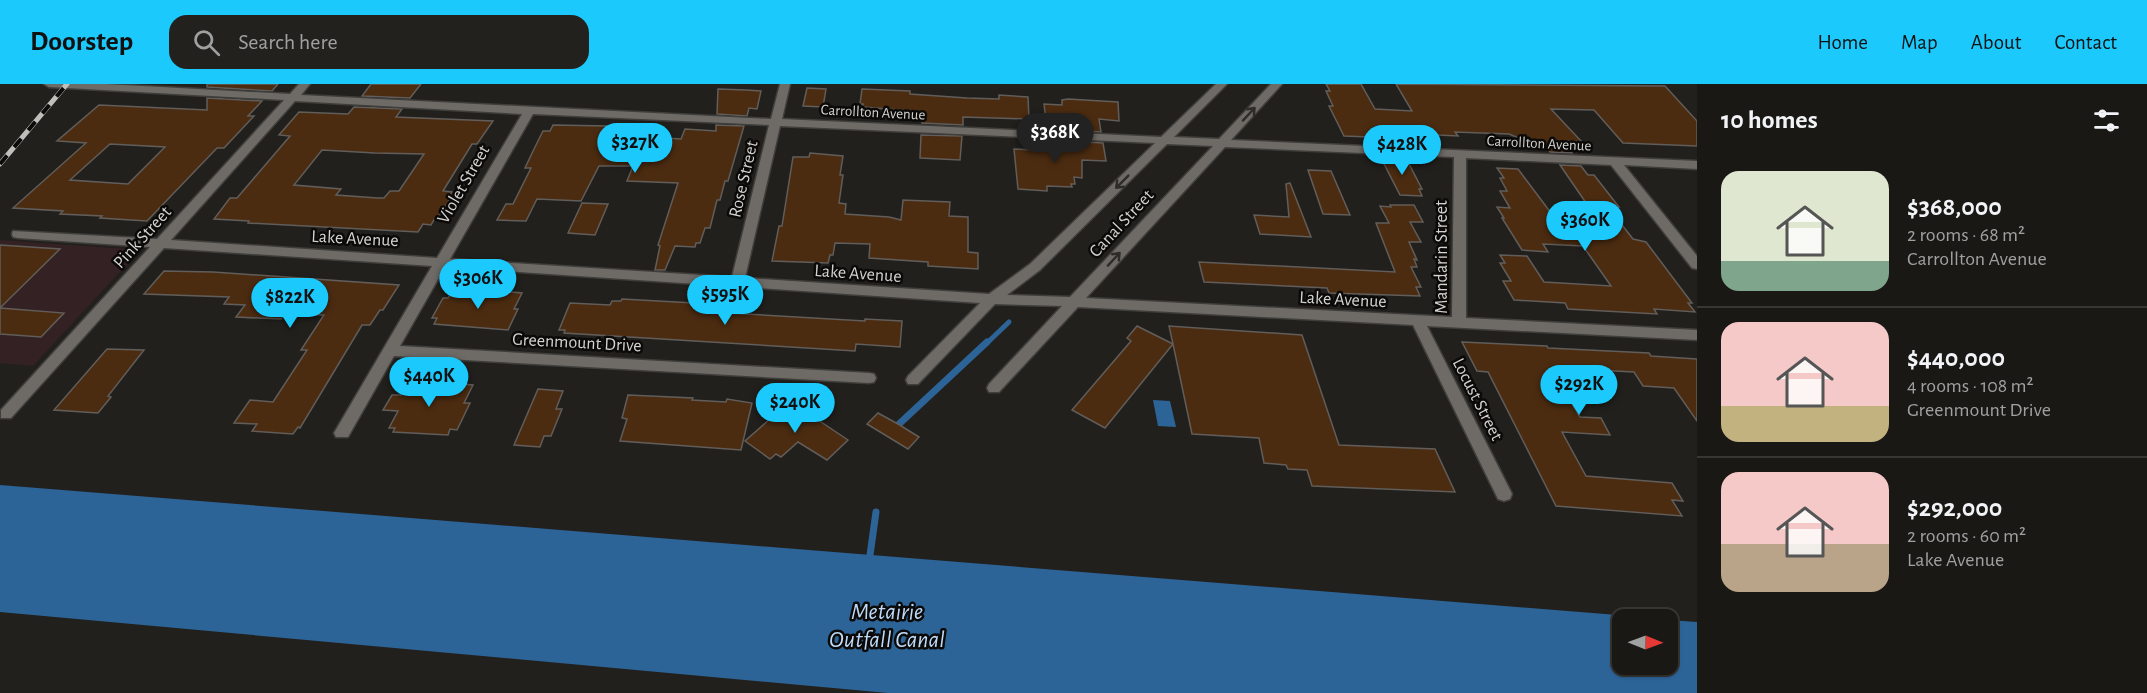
<!DOCTYPE html>
<meta charset="utf-8">
<style>
:root{--surface:#1a1815;--page:#23211e;--text:#f1f3f6;--muted:#9fa0a0;--line:#383734;--accent:#1cc9fc}
body{margin:0;font-family:"Alegreya Sans",sans-serif;background:var(--page);color:var(--text);height:100vh;display:flex;flex-direction:column;font-size:22px;white-space:nowrap}
*{box-sizing:border-box;margin:0}
p{font-size:20px;color:var(--muted)}
.icon{flex:none;width:33px;height:33px;fill:none;stroke:currentColor;stroke-width:2;stroke-linecap:round;stroke-linejoin:round}
.map{position:relative;flex:1;overflow:hidden}
.sheet{display:flex;flex-direction:column;background:var(--surface);width:450px}
.sheet>*{flex:none}
.needle{width:39px;rotate:91deg}
.tools{position:absolute;left:1612px;top:525px;display:grid;gap:12px}
.tools a{display:grid;place-items:center;width:66px;height:66px;border-radius:12px;background:var(--surface);box-shadow:0 2px 4px #0004,0 0 0 2px var(--line);font-size:30px}
.price{position:absolute;translate:-50% -51px;padding:0 14px;border-radius:21px;background:var(--accent);color:#111;font-size:20px;line-height:39px;filter:drop-shadow(0 2px 3px #0008)}
.price::after{content:'';position:absolute;left:50%;top:36px;width:18px;height:14px;margin-left:-9px;background:inherit;clip-path:polygon(0 0,100% 0,50% 100%)}
.price.on{background:#222;color:#fff}
ul{padding:0;list-style:none}
li{display:flex;align-items:center;gap:18px;height:150px;padding:0 24px}
li+li{border-top:2px solid var(--line)}
li span{display:grid;place-items:center;flex:none;width:168px;height:120px;border-radius:18px;color:#555}
li>.icon{margin-inline-start:auto}
span .icon{width:72px;height:72px;fill:#fffc;stroke-width:1}
li b{font-size:26px}
h2{display:flex;justify-content:space-between;align-items:center;height:72px;padding:0 24px;font-size:26px}
header{display:flex;align-items:center;gap:36px;box-sizing:border-box;height:84px;padding:0 30px;background:var(--accent);color:#111}
header strong{font-size:28px}
nav{display:flex;gap:33px;margin-inline-start:auto;font-size:21px}
.search{width:420px;height:54px;background:var(--page);display:flex;align-items:center;gap:15px;box-sizing:border-box;padding:0 21px;border-radius:18px;color:var(--muted);font-size:22px}
main{display:flex;flex:1;min-height:0}
.map>svg:first-child{display:block}
</style>
<header>
<strong>Doorstep</strong>
<div class="search"><svg class="icon" aria-label="search" viewBox="0 0 24 24"><circle cx="10" cy="10" r="6"/><path d="M15 15l6 6"/></svg>Search here</div>
<nav><a>Home</a><a>Map</a><a>About</a><a>Contact</a></nav>
</header>
<main>
<div class="map">
<svg width="1697" height="609" viewBox="0 0 1697 609">
<rect width="100%" height="100%" fill="#22201c"/>
<path fill="#342123" d="M 0,156 L 140,166 L 33,282 L 0,279 Z"/>
<g fill="#2d6498">
<path d="M 1153,316 L 1170,317 L 1176,343 L 1158,342 Z"/>
<path d="M 0,401 L 1667,535 L 1623,536 L 1623,580 L 1668,580 L 1668,536 L 1697,538 L 1697,609 L 888,609 L 0,528 Z"/>
</g>
<g fill="none" stroke-linecap="round" stroke-linejoin="round">
<path stroke="#2d6498" stroke-width="5" d="M 986,260 L 1009,238"/>
<g stroke="#2d6498" stroke-width="7">
<path d="M 898,341 L 987,258"/>
<path d="M 870,471 L 876,428"/>
</g>
</g>
<g fill="#4c2c11" stroke="#615d5a" stroke-width="1.5" fill-rule="evenodd">
<path d="M 207,0 L 278,0 L 272,7 L 207,3 Z"/>
<path d="M 371,0 L 421,0 L 410,14 L 362,12 Z"/>
<path d="M 1326,0 L 1361,0 L 1375,25 L 1412,27 L 1396,0 L 1665,2 L 1697,37 L 1697,62 L 1623,59 L 1594,26 L 1551,25 L 1582,58 L 1567,57 L 1569,59 L 1565,59 L 1572,69 L 1550,68 L 1543,58 L 1526,57 L 1509,50 L 1455,48 L 1458,52 L 1438,51 L 1433,48 L 1384,46 L 1392,61 L 1374,60 L 1370,53 L 1344,52 L 1329,22 L 1333,22 L 1326,7 L 1330,7 Z"/>
<path d="M 807,4 L 826,5 L 823,23 L 803,22 Z"/>
<path d="M 718,5 L 746,6 L 761,7 L 757,25 L 749,24 L 747,32 L 717,30 Z"/>
<path d="M 862,5 L 910,7 L 910,10 L 967,14 L 999,15 L 999,11 L 1028,13 L 1029,35 L 963,33 L 963,41 L 922,39 L 923,28 L 863,23 L 863,20 L 860,20 Z"/>
<path d="M 207,14 L 262,17 L 248,32 L 254,32 L 224,64 L 217,64 L 147,137 L 100,134 L 102,132 L 60,130 L 63,127 L 13,124 L 86,59 L 57,57 L 99,21 L 207,26 ZM 110,60 L 165,63 L 128,100 L 70,96 Z"/>
<path d="M 1068,15 L 1118,18 L 1119,37 L 1099,35 L 1101,48 L 1047,45 L 1044,20 L 1062,21 L 1062,16 Z"/>
<path d="M 354,23 L 402,25 L 396,33 L 493,37 L 477,60 L 472,60 L 443,107 L 452,108 L 450,112 L 452,112 L 438,134 L 435,134 L 431,141 L 423,140 L 418,148 L 248,139 L 249,137 L 214,135 L 230,114 L 237,114 L 290,52 L 279,51 L 299,28 L 348,30 ZM 322,66 L 375,69 L 424,70 L 399,107 L 390,107 L 384,114 L 378,114 L 336,111 L 341,105 L 294,101 Z"/>
<path d="M 553,41 L 608,42 L 605,50 L 681,55 L 685,45 L 716,47 L 716,41 L 744,42 L 728,97 L 725,97 L 720,116 L 717,116 L 710,144 L 705,144 L 700,159 L 696,159 L 695,163 L 675,162 L 665,186 L 655,186 L 660,162 L 658,161 L 678,99 L 627,97 L 633,82 L 599,82 L 581,117 L 537,115 L 526,137 L 497,136 L 506,120 L 513,120 L 531,84 L 525,84 L 534,65 L 543,47 L 550,47 Z"/>
<path d="M 921,51 L 962,52 L 960,76 L 920,74 Z"/>
<path d="M 1048,56 L 1103,59 L 1106,77 L 1082,76 L 1082,94 L 1074,93 L 1075,100 L 1071,100 L 1072,103 L 1047,102 L 1047,107 L 1018,105 L 1014,65 L 1049,67 Z"/>
<path d="M 810,69 L 843,72 L 840,91 L 843,91 L 839,119 L 846,120 L 845,130 L 889,133 L 901,136 L 903,116 L 950,118 L 949,132 L 968,133 L 968,168 L 978,169 L 978,185 L 928,182 L 928,178 L 869,174 L 870,160 L 835,159 L 833,171 L 830,171 L 828,179 L 772,177 L 779,142 L 782,142 L 793,73 L 809,73 Z"/>
<path d="M 1380,72 L 1399,73 L 1401,77 L 1408,78 L 1422,105 L 1419,105 L 1422,112 L 1400,111 Z"/>
<path d="M 1560,81 L 1581,82 L 1588,91 L 1594,91 L 1619,123 L 1608,123 L 1633,155 L 1646,158 L 1692,219 L 1688,219 L 1695,228 L 1654,225 L 1657,230 L 1568,225 L 1565,219 L 1514,216 L 1503,197 L 1511,197 L 1500,179 L 1505,179 L 1500,171 L 1527,172 L 1544,198 L 1611,202 L 1583,162 L 1543,160 L 1548,168 L 1522,166 L 1502,134 L 1504,134 L 1497,123 L 1510,124 L 1500,107 L 1507,107 L 1500,94 L 1504,94 L 1497,84 L 1518,85 L 1551,129 L 1595,132 Z"/>
<path d="M 1308,86 L 1331,87 L 1350,131 L 1323,130 Z"/>
<path d="M 1290,99 L 1311,153 L 1260,150 L 1254,131 L 1289,133 L 1286,100 Z"/>
<path d="M 582,119 L 608,120 L 595,151 L 568,149 Z"/>
<path d="M 1390,121 L 1414,121 L 1423,138 L 1410,138 L 1421,158 L 1409,158 L 1417,176 L 1414,175 L 1417,183 L 1411,183 L 1421,203 L 1416,203 L 1420,212 L 1329,209 L 1327,204 L 1204,198 L 1199,178 L 1395,188 L 1376,139 L 1389,139 L 1380,122 L 1391,123 Z"/>
<path d="M 0,161 L 60,165 L 0,224 Z"/>
<path d="M 164,187 L 213,188 L 399,201 L 383,226 L 380,226 L 370,241 L 362,241 L 300,344 L 298,343 L 293,350 L 252,347 L 257,340 L 234,339 L 250,316 L 273,318 L 307,266 L 301,266 L 324,231 L 285,229 L 281,235 L 236,233 L 245,221 L 224,220 L 229,213 L 144,210 Z"/>
<path d="M 453,207 L 497,209 L 498,207 L 522,209 L 514,225 L 518,225 L 508,246 L 434,240 L 437,234 L 432,234 L 443,214 L 448,214 Z"/>
<path d="M 622,215 L 730,221 L 728,229 L 865,237 L 865,235 L 902,237 L 900,263 L 856,260 L 855,267 L 564,249 L 565,246 L 559,246 L 570,219 L 610,221 L 612,217 L 621,217 Z"/>
<path d="M 0,224 L 64,229 L 41,253 L 0,250 Z"/>
<path d="M 1137,242 L 1173,260 L 1169,242 L 1302,251 L 1339,361 L 1435,365 L 1455,408 L 1312,402 L 1307,386 L 1288,385 L 1286,381 L 1264,379 L 1259,354 L 1192,350 L 1173,260 L 1105,344 L 1072,326 L 1131,257 L 1127,254 Z"/>
<path d="M 1462,258 L 1547,262 L 1548,264 L 1649,269 L 1651,272 L 1697,275 L 1697,337 L 1674,304 L 1643,302 L 1634,288 L 1595,286 L 1606,304 L 1561,302 L 1580,333 L 1601,334 L 1610,351 L 1562,348 L 1586,392 L 1672,399 L 1683,417 L 1672,416 L 1682,432 L 1556,422 L 1488,288 L 1477,287 Z"/>
<path d="M 107,265 L 144,266 L 108,312 L 111,313 L 98,329 L 54,326 Z"/>
<path d="M 409,296 L 473,301 L 464,319 L 470,319 L 457,346 L 450,345 L 448,351 L 393,348 L 395,344 L 389,344 L 398,327 L 383,326 L 392,311 L 401,311 Z"/>
<path d="M 538,305 L 563,307 L 556,325 L 562,325 L 551,352 L 544,352 L 540,363 L 514,361 Z"/>
<path d="M 628,311 L 693,314 L 692,316 L 726,318 L 727,315 L 752,319 L 741,366 L 620,357 L 627,335 L 622,334 Z"/>
<path d="M 788,319 L 795,324 L 797,322 L 848,356 L 827,376 L 798,358 L 781,373 L 776,370 L 770,375 L 745,357 Z"/>
<path d="M 878,329 L 898,340 L 919,353 L 908,365 L 867,340 Z"/>
</g>
<g fill="none" stroke-linecap="round" stroke-linejoin="round">
<defs>
<path id="street" d="M 44,0 L 106,0 L 290,10 L 299,0 L 310,0 L 301,11 L 771,35 L 780,0 L 790,0 L 782,35 L 1161,53 L 1216,0 L 1227,0 L 1174,53 L 1219,55 L 1271,0 L 1282,0 L 1231,56 L 1697,77 L 1697,85 L 1624,81 L 1697,172 L 1697,185 L 1692,184 L 1611,81 L 1466,74 L 1466,234 L 1697,246 L 1697,256 L 1427,242 L 1512,410 L 1510,415 L 1504,417 L 1498,415 L 1413,241 L 1078,223 L 999,308 L 989,308 L 987,304 L 989,300 L 1062,222 L 995,220 L 918,300 L 908,300 L 906,296 L 908,292 L 980,219 L 445,183 L 400,262 L 869,289 L 874,290 L 876,294 L 874,298 L 869,299 L 394,272 L 348,353 L 336,353 L 334,349 L 432,182 L 164,164 L 11,334 L 1,334 L 1,326 L 150,163 L 18,154 L 13,153 L 12,150 L 13,147 L 157,155 L 284,16 L 49,3 ZM 295,17 L 522,30 L 437,174 L 171,156 ZM 533,30 L 769,41 L 732,193 L 450,175 ZM 780,42 L 1155,59 L 1030,180 L 989,210 L 745,194 ZM 1167,60 L 1213,62 L 1070,213 L 1007,211 L 1040,186 ZM 1225,63 L 1454,73 L 1452,233 L 1086,214 Z"/>
</defs>
<use href="#street" stroke="#3f3e3b" stroke-width="3"/>
<use href="#street" fill="#6e6b67" fill-rule="evenodd"/>
<defs>
<path id="rail" d="M 0,80 L 67,0"/>
</defs>
<use href="#rail" stroke="#c0bfbc" stroke-width="5"/>
<use href="#rail" stroke="#0b0a08" stroke-width="4" stroke-dasharray="11" stroke-linecap="butt"/>
</g>
<defs><path id="oneway-shaft" d="M-6 0H5M1.5-3L5.5 0L1.5 3" fill="none" stroke-width="1.6" stroke-linecap="round" stroke-linejoin="round" transform="scale(1.5)"/></defs>
<g stroke="#2e2c29">
<use href="#oneway-shaft" transform="translate(1249 30) rotate(-47)"/>
<use href="#oneway-shaft" transform="translate(1122 98) rotate(135)"/>
<use href="#oneway-shaft" transform="translate(1114 175) rotate(-47)"/>
</g>
<g text-anchor="middle" stroke-width="5" stroke-linejoin="round" paint-order="stroke">
<g font-size="15" fill="#d4d3d0" stroke="#0b0a08">
<text transform="translate(873 28) rotate(3)" y="5">Carrollton Avenue</text>
<text transform="translate(1539 59) rotate(3)" y="5">Carrollton Avenue</text>
</g>
<g font-size="18" fill="#d4d3d0" stroke="#0b0a08">
<text transform="translate(743 95) rotate(-77)" y="6">Rose Street</text>
<text transform="translate(463 100) rotate(-60)" y="6">Violet Street</text>
<text transform="translate(1121 139) rotate(-47)" y="6">Canal Street</text>
<text transform="translate(142 153) rotate(-48)" y="6">Pink Street</text>
<text transform="translate(355 154) rotate(3)" y="6">Lake Avenue</text>
<text transform="translate(1441 173) rotate(-90)" y="6">Mandarin Street</text>
<text transform="translate(858 189) rotate(4)" y="6">Lake Avenue</text>
<text transform="translate(1343 215) rotate(3)" y="6">Lake Avenue</text>
<text transform="translate(577 258) rotate(3)" y="6">Greenmount Drive</text>
<text transform="translate(1478 315) rotate(63)" y="6">Locust Street</text>
</g>
<g font-size="24" font-style="italic" fill="#bedbfa" stroke="#0b0a08">
<text x="887" y="535">Metairie<tspan x="887" dy="28">Outfall Canal</tspan></text>
</g>
</g>
</svg>
<div class="tools">
<a><svg class="needle" viewBox="-14 -14 28 28"><path d="M0-13l5 13h-10z" fill="#e53935"/><path d="M0 13l5-13h-10z" fill="#9fa0a0"/></svg></a>
</div>
<b class="price on" style="left:1055px;top:80px">$368K</b>
<b class="price" style="left:635px;top:90px">$327K</b>
<b class="price" style="left:1402px;top:92px">$428K</b>
<b class="price" style="left:1585px;top:168px">$360K</b>
<b class="price" style="left:478px;top:226px">$306K</b>
<b class="price" style="left:725px;top:242px">$595K</b>
<b class="price" style="left:290px;top:245px">$822K</b>
<b class="price" style="left:429px;top:324px">$440K</b>
<b class="price" style="left:1579px;top:332px">$292K</b>
<b class="price" style="left:795px;top:350px">$240K</b>
</div>
<section class="sheet">
<h2>10 homes<svg class="icon" aria-label="filters" viewBox="0 0 24 24"><path d="M4 7h16M4 17h16"/><circle cx="9" cy="7" r="2"/><circle cx="15" cy="17" r="2"/></svg></h2>
<ul>
<li><span style="background:linear-gradient(#dfe7d0 75%,#7fa58c 0)"><svg class="icon" aria-label="home" viewBox="0 0 24 24"><path d="M3 11l9-7 9 7M6 9v11h12V9"/></svg></span><div><b>$368,000</b><p>2 rooms · 68 m²</p><p>Carrollton Avenue</p></div></li>
<li><span style="background:linear-gradient(#f6c9c9 70%,#c2b280 0)"><svg class="icon" aria-label="home" viewBox="0 0 24 24"><path d="M3 11l9-7 9 7M6 9v11h12V9"/></svg></span><div><b>$440,000</b><p>4 rooms · 108 m²</p><p>Greenmount Drive</p></div></li>
<li><span style="background:linear-gradient(#f6c9c9 60%,#b9a48a 0)"><svg class="icon" aria-label="home" viewBox="0 0 24 24"><path d="M3 11l9-7 9 7M6 9v11h12V9"/></svg></span><div><b>$292,000</b><p>2 rooms · 60 m²</p><p>Lake Avenue</p></div></li>
</ul>
</section>
</main>
